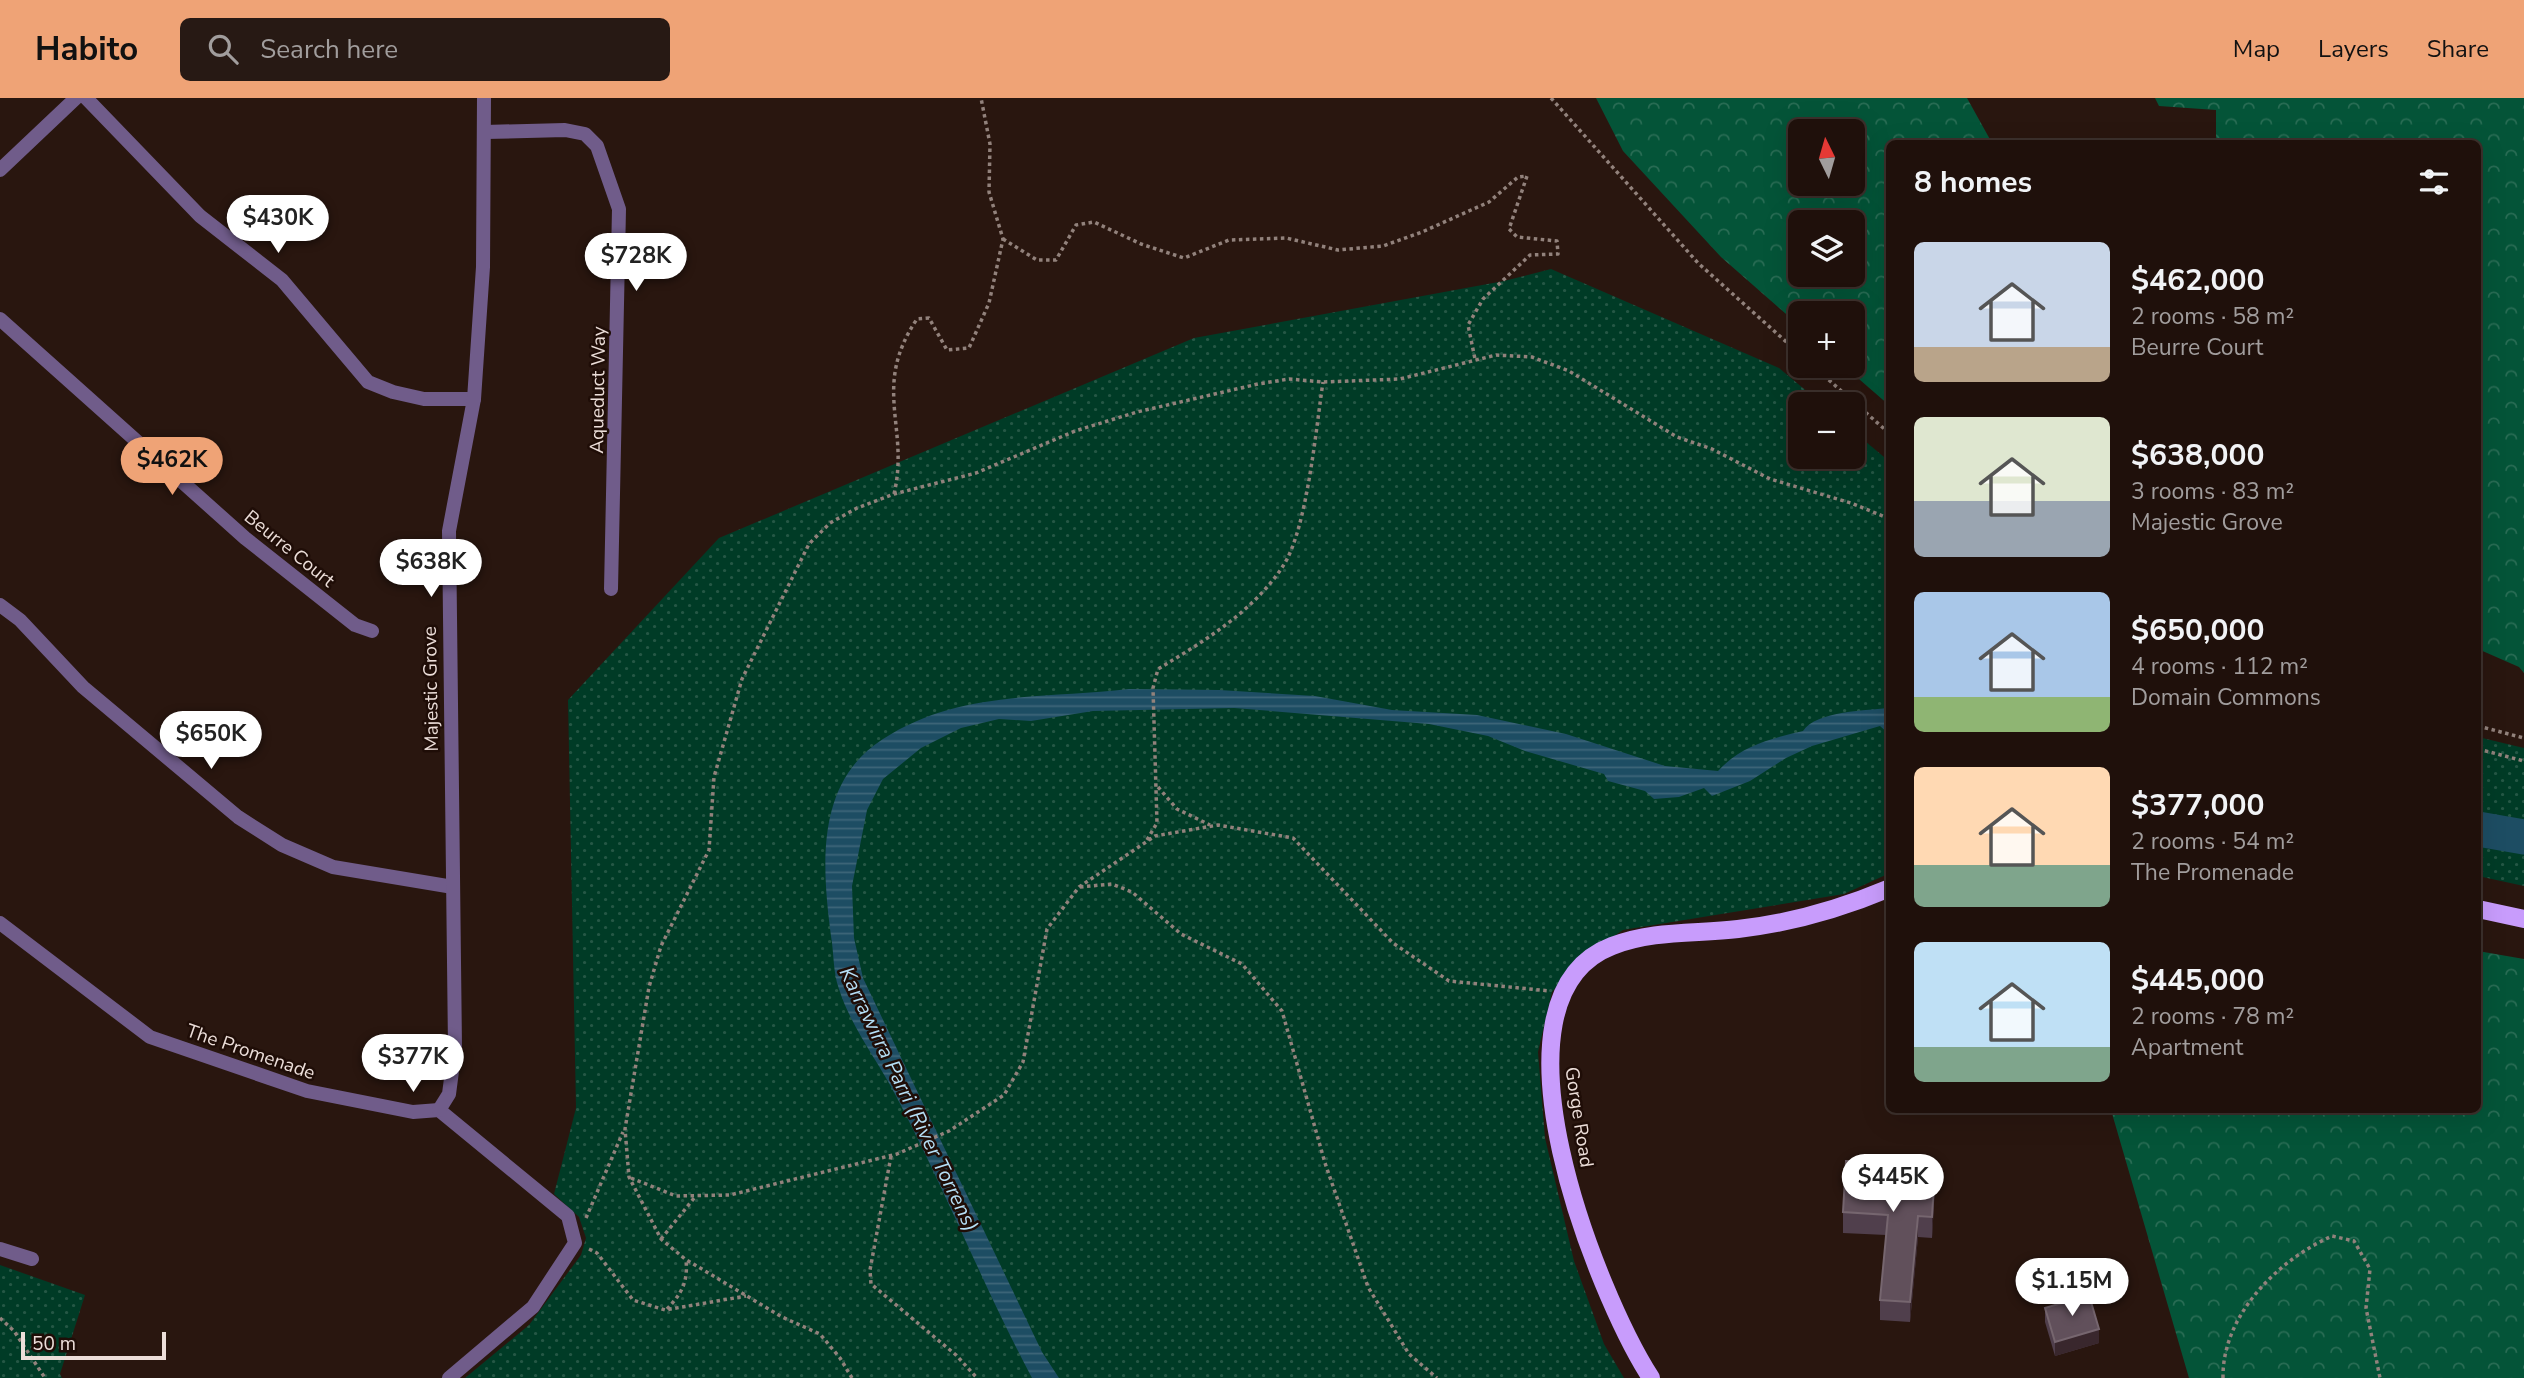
<!DOCTYPE html>
<meta charset="utf-8">
<style>
:root{--surface:#1f100b;--page:#271914;--text:#f1f3f6;--muted:#a19d9d;--line:#3c302c;--accent:#efa376}
body{margin:0;font-family:"Nunito Sans",sans-serif;background:var(--page);color:var(--text);height:100vh;display:flex;flex-direction:column;font-size:26px;white-space:nowrap}
*{box-sizing:border-box;margin:0}
p{font-size:23px;color:var(--muted)}
.icon{flex:none;width:38px;height:38px;fill:none;stroke:currentColor;stroke-width:2;stroke-linecap:round;stroke-linejoin:round}
.map{position:relative;flex:1;overflow:hidden}
.drawer{position:absolute;left:1886px;top:42px;width:595px;height:973px;display:flex;flex-direction:column;background:var(--surface);border-radius:10px;box-shadow:0 7px 28px #0002,0 0 0 2px var(--line)}
.drawer>*{flex:none}
.needle{width:46px;rotate:355deg}
.buttons{position:absolute;left:1788px;top:21px;display:grid;gap:14px}
.buttons a{display:grid;place-items:center;width:77px;height:77px;border-radius:10px;background:var(--surface);box-shadow:0 7px 28px #0002,0 0 0 2px var(--line);font-size:35px}
.scale{position:absolute;left:21px;bottom:18px;width:145px;box-sizing:border-box;padding-left:7px;border:4px solid #ecded9;border-top:0;font-size:19px;line-height:24px;white-space:nowrap;color:#ecded9;-webkit-text-stroke:5px #1f0d07;paint-order:stroke}
.price{position:absolute;translate:-50% -60px;padding:0 16px;border-radius:24px;background:#fff;color:#222;font-size:23px;line-height:46px;filter:drop-shadow(0 2px 4px #0008)}
.price::after{content:'';position:absolute;left:50%;top:42px;width:21px;height:16px;margin-left:-10px;background:inherit;clip-path:polygon(0 0,100% 0,50% 100%)}
.price.current{background:var(--accent);color:#111}
ul{padding:0;list-style:none}
li{display:flex;align-items:center;gap:21px;height:175px;padding:0 28px}
li span{display:grid;place-items:center;flex:none;width:196px;height:140px;border-radius:10px;color:#555}
li>.icon{margin-inline-start:auto}
span .icon{width:84px;height:84px;fill:#fffc;stroke-width:1}
li b{font-size:30px}
h2{display:flex;justify-content:space-between;align-items:center;height:84px;padding:0 28px;font-size:30px}
header{display:flex;align-items:center;gap:42px;box-sizing:border-box;height:98px;padding:0 35px;background:var(--accent);color:#111}
header strong{font-size:33px}
nav{display:flex;gap:38px;margin-inline-start:auto;font-size:24px}
.search{width:490px;height:63px;background:var(--page);display:flex;align-items:center;gap:18px;box-sizing:border-box;padding:0 24px;border-radius:10px;color:var(--muted);font-size:26px}
.map>svg:first-child{display:block}
</style>
<header>
<strong>Habito</strong>
<div class="search"><svg class="icon" aria-label="search" viewBox="0 0 24 24"><circle cx="10" cy="10" r="6"/><path d="M15 15l6 6"/></svg>Search here</div>
<nav><a>Map</a><a>Layers</a><a>Share</a></nav>
</header>
<div class="map">
<svg width="2524" height="1280" viewBox="0 0 2524 1280">
<defs>
<pattern id="forest-crowns" width="20" height="18" patternUnits="userSpaceOnUse" patternTransform="scale(1.75)"><rect width="20" height="18" fill="#045438"/><path d="M2 6a3 3 0 1 1 6 0M12 15a3 3 0 1 1 6 0" fill="none" stroke="#296c54"/></pattern>
<pattern id="park-dots" width="8" height="8" patternUnits="userSpaceOnUse" patternTransform="scale(1.75)"><rect width="8" height="8" fill="#003b26"/><path d="M2 2h.1M6 6h.1" fill="none" stroke="#255745" stroke-width="1.8" stroke-linecap="round"/></pattern>
<pattern id="water-rules" width="6" height="5" patternUnits="userSpaceOnUse" patternTransform="scale(1.75)"><rect width="6" height="5" fill="#1d4d63"/><path d="M0 2.5h6" fill="none" stroke="#3e6679"/></pattern>
</defs>
<rect width="100%" height="100%" fill="#29160f"/>
<g fill="url(#forest-crowns)" fill-rule="evenodd">
<path d="M 1596,0 L 1967,0 L 1992,45 L 1890,46 L 1890,308 L 1844,268 L 1853,268 L 1853,215 L 1801,215 L 1801,229 L 1721,159 L 1623,53 ZM 1801,33 L 1853,33 L 1853,86 L 1801,86 ZM 1801,124 L 1853,124 L 1853,177 L 1801,177 Z"/>
<path d="M 2155,0 L 2524,0 L 2524,575 L 2519,569 L 2478,551 L 2478,46 L 2207,45 L 2216,42 L 2216,12 L 2159,8 Z"/>
<path d="M 2478,853 L 2524,861 L 2524,1280 L 2189,1280 L 2111,1012 L 2478,1012 Z"/>
</g>
<g fill="url(#park-dots)">
<path d="M 1551,171 L 1779,270 L 1822,306 L 1801,306 L 1801,359 L 1853,359 L 1853,333 L 1890,364 L 1890,775 L 1844,796 L 1623,832 L 1579,862 L 1552,894 L 1538,954 L 1545,1040 L 1574,1163 L 1604,1246 L 1624,1280 L 465,1280 L 529,1227 L 581,1157 L 586,1140 L 579,1119 L 554,1096 L 576,1010 L 568,602 L 719,440 L 1194,240 L 1504,183 Z"/>
<path d="M 2478,639 L 2524,650 L 2524,788 L 2478,778 Z"/>
<path d="M 0,1167 L 85,1197 L 60,1276 L 62,1280 L 0,1280 Z"/>
</g>
<path fill="url(#water-rules)" d="M 1129,591 L 1219,592 L 1315,598 L 1392,612 L 1477,617 L 1566,636 L 1665,668 L 1718,673 C 1742,647 1770,641 1803,633 C 1816,613 1868,612 1890,610 L 1890,637 L 1880,628 L 1812,648 L 1786,660 L 1750,683 L 1712,698 L 1704,690 L 1679,699 L 1654,701 L 1645,693 L 1608,683 L 1604,676 L 1525,653 L 1488,638 L 1429,626 L 1234,610 L 1093,613 L 1031,623 L 999,621 L 961,630 L 921,650 L 883,681 L 867,712 L 852,788 L 854,840 L 863,880 L 1042,1254 L 1059,1280 L 1032,1280 C 983,1188 945,1091 896,998 C 878,963 851,929 839,891 C 833,875 834,855 831,838 C 822,768 815,684 883,641 C 958,592 1044,601 1129,591 Z"/>
<g fill="none" stroke-linecap="round" stroke-linejoin="round">
<path stroke="#1d4d63" stroke-width="35" d="M 2478,731 L 2524,739"/>
<g stroke="#92827c" stroke-width="3.5" stroke-dasharray="3.5 3.5" stroke-linecap="butt">
<path d="M 1551,0 L 1698,165 L 1801,257"/>
<path d="M 1003,141 L 1037,162 L 1056,162 L 1076,127 L 1094,124 L 1141,146 L 1184,160 L 1229,142 L 1286,140 L 1338,152 L 1383,148 L 1422,134 L 1489,104 L 1518,79 L 1527,78 L 1509,131 L 1517,139 L 1557,143 L 1558,156 L 1530,157 L 1483,201 L 1468,227 L 1475,261"/>
<path d="M 1813,268 L 1890,336"/>
<path d="M 894,396 C 910,329 871,289 917,221 L 929,220 L 947,252 L 969,250 L 989,205 L 1003,141 L 989,94 L 990,46 L 981,0"/>
<path d="M 2478,628 L 2524,640"/>
<path d="M 2478,651 L 2524,663"/>
<path d="M 1158,689 L 1177,711 L 1210,727"/>
<path d="M 1147,742 L 1157,725 L 1153,590 L 1158,571 C 1203,544 1254,513 1283,468 C 1307,432 1316,330 1323,284"/>
<path d="M 1080,789 L 1112,786 L 1132,794 L 1181,836 L 1242,866 L 1282,913 L 1325,1065 L 1368,1189 L 1409,1256 L 1437,1280"/>
<path d="M 891,1058 L 870,1172 L 871,1186 L 956,1257 L 977,1280"/>
<path d="M 631,1080 L 676,1098 L 730,1097 L 897,1056 L 949,1033 L 1004,997 L 1023,964 L 1047,831 L 1079,789 L 1155,738 L 1218,727 L 1293,740 L 1393,845 L 1449,883 L 1550,893"/>
<path d="M 586,1120 L 623,1034"/>
<path d="M 661,1141 L 695,1099"/>
<path d="M 589,1151 L 597,1155 L 633,1202 L 665,1212 L 746,1198"/>
<path d="M 667,1211 C 682,1195 688,1184 686,1162"/>
<path d="M 0,1220 L 14,1233 L 45,1280"/>
<path d="M 852,1280 L 840,1260 L 820,1236 L 782,1219 L 685,1161 L 661,1141 L 629,1079 L 625,1031 L 649,889 L 661,848 L 709,752 L 714,679 L 742,581 L 809,446 L 830,425 L 857,410 L 894,396 L 976,375 L 1075,333 L 1137,314 L 1258,286 L 1289,281 L 1323,284 L 1400,281 L 1496,257 L 1532,259 L 1569,273 L 1677,339 L 1712,351 L 1770,381 L 1851,405 L 1890,421"/>
<path d="M 2223,1280 C 2222,1217 2278,1162 2332,1138 L 2354,1143 L 2370,1171 L 2366,1210 L 2380,1280"/>
</g>
<g stroke="#705c8a" stroke-width="14">
<path d="M 86,0 L 200,118 L 282,182 L 368,284 L 393,294 L 424,301 L 474,301"/>
<path d="M 485,34 L 565,32 L 585,36 L 597,48 L 619,111 L 611,491"/>
<path d="M 0,72 L 76,0"/>
<path d="M 0,221 L 245,440 L 355,527 L 372,533"/>
<path d="M 0,507 L 20,522 L 83,589 L 238,719 L 282,747 L 333,769 L 453,789"/>
<path d="M 0,825 L 150,939 L 307,993 L 413,1014 L 439,1012 L 568,1118 L 575,1145 L 533,1209 L 449,1280"/>
<path d="M 439,1012 L 449,996 L 455,950 L 449,433 L 474,301 L 483,169 L 484,0"/>
<path d="M 0,1151 L 32,1161"/>
</g>
<g stroke="#c89cfc" stroke-width="18">
<path d="M 2478,811 L 2524,821"/>
<path d="M 1651,1280 C 1598,1198 1477,900 1612,848 C 1653,832 1695,836 1738,831 C 1792,825 1840,811 1890,790"/>
</g>
</g>
<g fill="#503f4c">
<path d="M 1935,1088 L 1932,1140 L 1918,1139 L 1910,1224 L 1880,1222 L 1880,1202 L 1886,1137 L 1843,1135 L 1843,1114 Z"/>
<path d="M 2045,1210 L 2099,1245 L 2055,1258 L 2045,1224 Z"/>
</g>
<g fill="#39272d">
<path d="M 1935,1068 L 1935,1088 L 1932,1140 L 1932,1119 Z"/>
<path d="M 1918,1118 L 1918,1139 L 1910,1224 L 1910,1204 Z"/>
<path d="M 2099,1231 L 2099,1245 L 2055,1258 L 2055,1244 Z"/>
</g>
<g fill="#61505b" stroke="#76666f" stroke-width="2">
<path d="M 1846,1063 L 1935,1068 L 1932,1119 L 1918,1118 L 1910,1204 L 1880,1202 L 1888,1117 L 1843,1114 Z"/>
<path d="M 2089,1197 L 2099,1231 L 2055,1244 L 2045,1210 Z"/>
</g>
<g text-anchor="middle" stroke-width="5" stroke-linejoin="round" paint-order="stroke">
<g font-size="19" fill="#ecded9" stroke="#1f0d07">
<text transform="translate(597 292) rotate(-89)" y="7">Aqueduct Way</text>
<text transform="translate(290 450) rotate(39)" y="7">Beurre Court</text>
<text transform="translate(430 591) rotate(-91)" y="7">Majestic Grove</text>
<text transform="translate(251 953) rotate(19)" y="7">The Promenade</text>
<text transform="translate(1580 1019) rotate(81)" y="7">Gorge Road</text>
</g>
<g font-size="21" font-style="italic" fill="#b5dff6" stroke="#1f0d07">
<text transform="translate(909 1001) rotate(64)" y="7">Karrawirra Parri (River Torrens)</text>
</g>
</g>
</svg>
<div class="buttons">
<a><svg class="needle" viewBox="-14 -14 28 28"><path d="M0-13l5 13h-10z" fill="#e53935"/><path d="M0 13l5-13h-10z" fill="#a19d9d"/></svg></a>
<a><svg class="icon" aria-label="layers" viewBox="0 0 24 24"><path d="M12 4l9 5-9 5-9-5zM3 14l9 5 9-5"/></svg></a>
<a>+</a>
<a>−</a>
</div>
<div class="scale">50 m</div>
<b class="price" style="left:278px;top:157px">$430K</b>
<b class="price" style="left:636px;top:195px">$728K</b>
<b class="price current" style="left:172px;top:399px">$462K</b>
<b class="price" style="left:431px;top:501px">$638K</b>
<b class="price" style="left:211px;top:673px">$650K</b>
<b class="price" style="left:413px;top:996px">$377K</b>
<b class="price" style="left:1893px;top:1116px">$445K</b>
<b class="price" style="left:2072px;top:1220px">$1.15M</b>
<section class="drawer">
<h2>8 homes<svg class="icon" aria-label="filters" viewBox="0 0 24 24"><path d="M4 7h16M4 17h16"/><circle cx="9" cy="7" r="2"/><circle cx="15" cy="17" r="2"/></svg></h2>
<ul>
<li><span style="background:linear-gradient(#c9d6e8 75%,#b9a48a 0)"><svg class="icon" aria-label="home" viewBox="0 0 24 24"><path d="M3 11l9-7 9 7M6 9v11h12V9"/></svg></span><div><b>$462,000</b><p>2 rooms · 58 m²</p><p>Beurre Court</p></div></li>
<li><span style="background:linear-gradient(#dfe7d0 60%,#9aa5b1 0)"><svg class="icon" aria-label="home" viewBox="0 0 24 24"><path d="M3 11l9-7 9 7M6 9v11h12V9"/></svg></span><div><b>$638,000</b><p>3 rooms · 83 m²</p><p>Majestic Grove</p></div></li>
<li><span style="background:linear-gradient(#a9c7e8 75%,#8fb573 0)"><svg class="icon" aria-label="home" viewBox="0 0 24 24"><path d="M3 11l9-7 9 7M6 9v11h12V9"/></svg></span><div><b>$650,000</b><p>4 rooms · 112 m²</p><p>Domain Commons</p></div></li>
<li><span style="background:linear-gradient(#ffd9b3 70%,#7fa58c 0)"><svg class="icon" aria-label="home" viewBox="0 0 24 24"><path d="M3 11l9-7 9 7M6 9v11h12V9"/></svg></span><div><b>$377,000</b><p>2 rooms · 54 m²</p><p>The Promenade</p></div></li>
<li><span style="background:linear-gradient(#bfe0f5 75%,#7fa58c 0)"><svg class="icon" aria-label="home" viewBox="0 0 24 24"><path d="M3 11l9-7 9 7M6 9v11h12V9"/></svg></span><div><b>$445,000</b><p>2 rooms · 78 m²</p><p>Apartment</p></div></li>
</ul>
</section>
</div>
